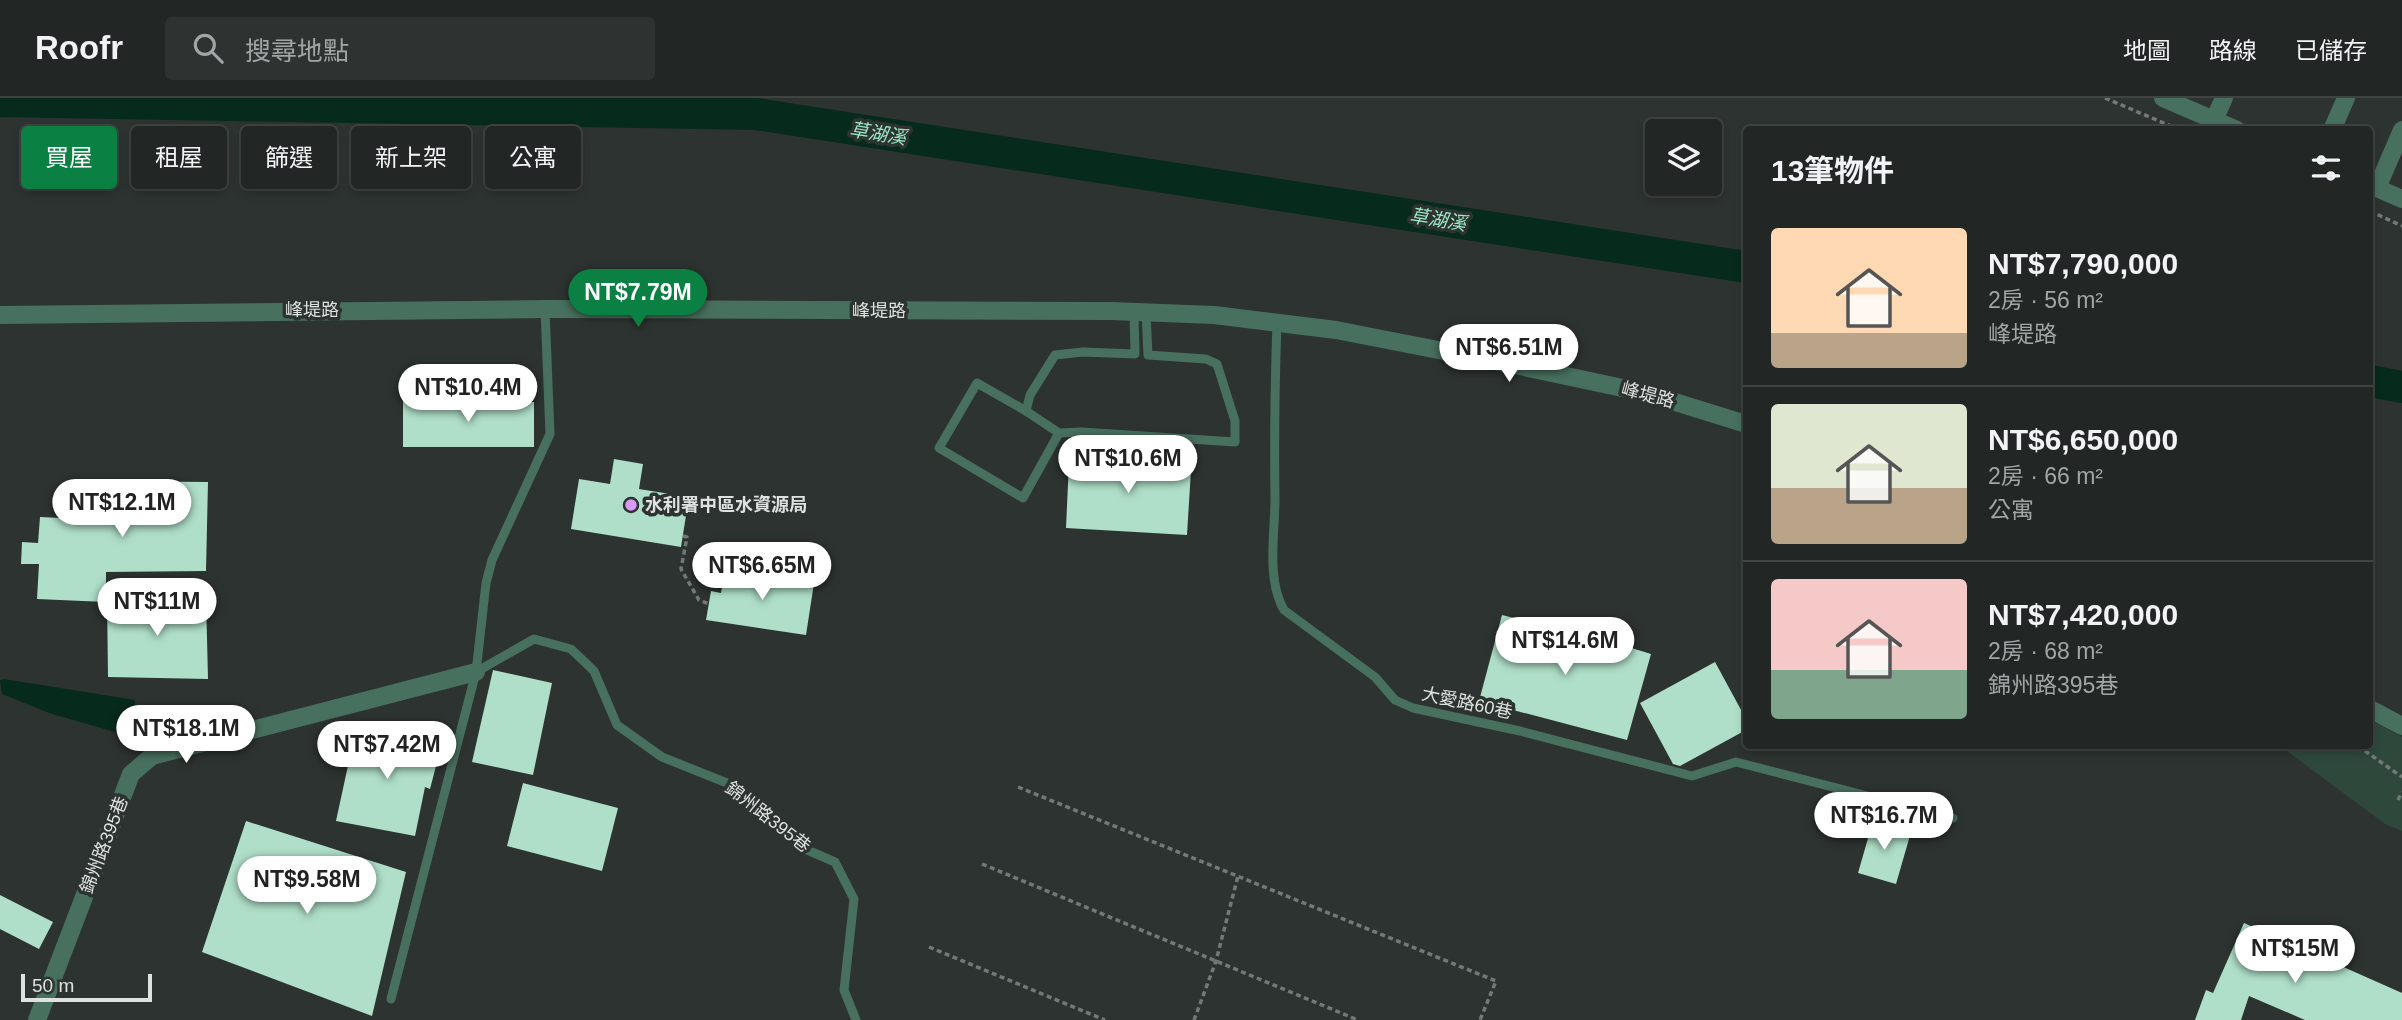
<!DOCTYPE html>
<html lang="zh-TW">
<meta charset="utf-8">
<style>
:root{--surface:#222624;--page:#2e3231;--text:#f1f3f6;--muted:#a2a5a6;--line:#3f4341;--accent:#0b8043}
body{margin:0;font-family:Helvetica,"Noto Sans TC",sans-serif;background:var(--page);color:var(--text);height:100vh;display:flex;flex-direction:column;font-size:26px;white-space:nowrap}
*{box-sizing:border-box;margin:0}
p{font-size:23px;color:var(--muted)}
.icon{flex:none;width:38px;height:38px;fill:none;stroke:currentColor;stroke-width:2;stroke-linecap:round;stroke-linejoin:round}
.map{position:relative;flex:1;overflow:hidden}
.details{position:absolute;left:1743px;top:28px;width:630px;height:623px;display:flex;flex-direction:column;background:var(--surface);border-radius:7px;box-shadow:0 4px 10px #0003,0 0 0 2px var(--line)}
.details>*{flex:none}
.hud{position:absolute;left:21px;top:28px;width:665px;height:63px;display:flex;gap:14px}
.fabs{position:absolute;left:1645px;top:21px;display:grid;gap:14px}
.fabs a{display:grid;place-items:center;width:77px;height:77px;border-radius:7px;background:var(--surface);box-shadow:0 4px 10px #0003,0 0 0 2px var(--line);font-size:35px}
.scale{position:absolute;left:21px;bottom:18px;width:131px;box-sizing:border-box;padding-left:7px;border:4px solid #dde1df;border-top:0;font-size:19px;line-height:24px;white-space:nowrap;color:#dde1df;-webkit-text-stroke:5px #2d3330;paint-order:stroke}
.price{position:absolute;translate:-50% -60px;padding:0 16px;border-radius:24px;background:#fff;color:#222;font-size:23px;line-height:46px;filter:drop-shadow(0 2px 4px #0008)}
.price::after{content:'';position:absolute;left:50%;top:42px;width:21px;height:16px;margin-left:-10px;background:inherit;clip-path:polygon(0 0,100% 0,50% 100%)}
.price.current{background:var(--accent);color:#fff}
ul{padding:0;list-style:none}
li{display:flex;align-items:center;gap:21px;height:175px;padding:0 28px}
li+li{border-top:2px solid var(--line)}
li span{display:grid;place-items:center;flex:none;width:196px;height:140px;border-radius:7px;color:#555}
li>.icon{margin-inline-start:auto}
span .icon{width:84px;height:84px;fill:#fffc;stroke-width:1}
li b{font-size:30px}
h2{display:flex;justify-content:space-between;align-items:center;height:84px;padding:0 28px;font-size:30px}
.chip{padding:0 24px;border-radius:7px;background:var(--surface);box-shadow:0 4px 10px #0003,0 0 0 2px var(--line);font-size:24px;line-height:63px}
.chip.current{background:var(--accent);color:#fff}
header{display:flex;align-items:center;gap:42px;box-sizing:border-box;height:98px;padding:0 35px;background:var(--surface);border-bottom:2px solid var(--line)}
header strong{font-size:33px}
nav{display:flex;gap:38px;margin-inline-start:auto;font-size:24px}
.search{width:490px;height:63px;background:var(--page);display:flex;align-items:center;gap:18px;box-sizing:border-box;padding:0 24px;border-radius:7px;color:var(--muted);font-size:26px}
.map>svg:first-child{display:block}
</style>
<header>
<strong>Roofr</strong>
<div class="search"><svg class="icon" aria-label="search" viewBox="0 0 24 24"><circle cx="10" cy="10" r="6"/><path d="M15 15l6 6"/></svg>搜尋地點</div>
<nav><a>地圖</a><a>路線</a><a>已儲存</a></nav>
</header>
<div class="map">
<svg width="2402" height="922" viewBox="0 0 2402 922">
<rect width="100%" height="100%" fill="#2d3330"/>
<path fill="#2e483c" d="M 2370,622 L 2402,639 L 2402,733 L 2385,726 L 2283,650 L 2370,648 Z"/>
<path fill="#062a1c" d="M 4,581 L 135,602 L 137,623 L 122,636 L 49,615 L 2,596 L 0,582 Z"/>
<g fill="none" stroke-linecap="round" stroke-linejoin="round">
<g stroke="#062a1c" stroke-width="32">
<path d="M 0,3 L 756,16 L 1746,169"/>
<path d="M 2370,283 L 2402,289"/>
</g>
</g>
<g fill="#afdfc8">
<path d="M 403,303 L 534,304 L 534,349 L 403,349 Z"/>
<path d="M 1113,345 L 1147,348 L 1147,369 L 1191,372 L 1187,437 L 1066,430 L 1069,364 L 1111,366 Z"/>
<path d="M 614,361 L 643,366 L 639,391 L 689,399 L 681,449 L 571,431 L 579,381 L 610,386 Z"/>
<path d="M 107,383 L 208,384 L 206,473 L 106,474 L 106,504 L 37,501 L 39,466 L 21,466 L 22,444 L 38,445 L 40,419 L 107,422 Z"/>
<path d="M 725,471 L 814,485 L 806,537 L 706,522 L 711,493 L 721,495 Z"/>
<path d="M 107,499 L 206,500 L 208,581 L 108,579 Z"/>
<path d="M 1502,517 L 1612,544 L 1651,556 L 1627,642 L 1479,603 Z"/>
<path d="M 1715,564 L 1746,621 L 1746,632 L 1680,668 L 1673,666 L 1640,605 Z"/>
<path d="M 493,572 L 552,585 L 533,677 L 472,664 Z"/>
<path d="M 357,626 L 441,649 L 430,691 L 425,689 L 415,738 L 336,723 Z"/>
<path d="M 523,685 L 618,710 L 602,773 L 507,748 Z"/>
<path d="M 246,723 L 406,774 L 372,918 L 202,854 Z"/>
<path d="M 1873,723 L 1911,734 L 1896,786 L 1858,775 Z"/>
<path d="M 0,797 L 53,824 L 39,851 L 0,831 Z"/>
<path d="M 2244,825 L 2402,895 L 2402,922 L 2305,922 L 2249,898 L 2241,922 L 2195,922 L 2206,892 L 2213,895 Z"/>
</g>
<g fill="none" stroke-linecap="round" stroke-linejoin="round">
<g stroke="#747977" stroke-width="3.5" stroke-dasharray="5 3.5" stroke-linecap="butt">
<path d="M 2105,0 L 2180,32"/>
<path d="M 2370,113 L 2402,128"/>
<path d="M 683,438 L 687,439 L 681,471 L 699,502 L 709,506"/>
<path d="M 2358,648 L 2402,679"/>
<path d="M 1018,689 L 1496,883 L 1480,922"/>
<path d="M 2398,702 L 2402,694"/>
<path d="M 982,766 L 1358,922"/>
<path d="M 929,849 L 1105,922"/>
<path d="M 1194,922 L 1216,863 L 1238,778"/>
</g>
<g stroke="#48705e" stroke-width="9">
<path d="M 1134,215 L 1135,256 L 1083,254 L 1055,257 L 1030,297 L 1026,313 L 1059,335 L 1082,334 L 1235,344 L 1235,323 L 1217,266 L 1206,261 L 1148,257 L 1146,215"/>
<path d="M 1277,223 C 1275,283 1274,341 1275,401 C 1275,435 1266,481 1284,512 L 1375,579 L 1395,602 L 1413,610 L 1520,633 L 1692,678 L 1736,664 L 1953,720"/>
<path d="M 1026,313 L 977,285 L 939,350 L 1023,400 L 1059,335"/>
<path d="M 476,574 L 486,485 L 492,462 L 550,336 L 545,211"/>
<path d="M 391,901 L 476,574 L 534,541 L 571,551 L 594,573 L 617,627 L 662,659 L 727,685 L 766,722 L 805,751 L 835,764 L 854,801 L 844,892 L 856,922"/>
</g>
<g stroke="#48705e" stroke-width="18">
<path d="M 2163,0 L 2237,32"/>
<path d="M 2214,22 L 2224,0"/>
<path d="M 2332,32 L 2346,0"/>
<path d="M 2370,87 L 2402,101"/>
<path d="M 2377,90 L 2402,32"/>
<path d="M 0,217 L 545,211 L 1111,213 L 1214,217 L 1336,232 L 1515,267 L 1646,295 L 1746,326"/>
<path d="M 2370,611 L 2402,628"/>
<path d="M 37,922 L 131,676 L 152,658 L 476,574"/>
</g>
</g>
<circle fill="#d99af7" stroke="#2d3330" stroke-width="2.5" cx="631" cy="407" r="7"/>
<g text-anchor="middle" stroke-width="7" stroke-linejoin="round" paint-order="stroke">
<g font-size="18" fill="#dde1df" stroke="#2d3330">
<text x="312" y="218">峰堤路</text>
<text x="879" y="219">峰堤路</text>
<text transform="translate(1648 297) rotate(15)" y="6">峰堤路</text>
<text transform="translate(1467 605) rotate(12)" y="6">大愛路60巷</text>
<text transform="translate(768 719) rotate(38)" y="6">錦州路395巷</text>
<text transform="translate(104 747) rotate(-69)" y="6">錦州路395巷</text>
</g>
<g font-size="18" font-weight="bold" fill="#dde1df" stroke="#2d3330" text-anchor="start">
<text x="645" y="413">水利署中區水資源局</text>
</g>
<g font-size="19" font-style="italic" fill="#9ae6c3" stroke="#2d3330">
<text transform="translate(878 35) rotate(9)" y="7">草湖溪</text>
<text transform="translate(1438 121) rotate(9)" y="7">草湖溪</text>
</g>
</g>
</svg>
<div class="fabs">
<a><svg class="icon" aria-label="layers" viewBox="0 0 24 24"><path d="M12 4l9 5-9 5-9-5zM3 14l9 5 9-5"/></svg></a>
</div>
<div class="scale">50 m</div>
<b class="price current" style="left:638px;top:231px">NT$7.79M</b>
<b class="price" style="left:1509px;top:286px">NT$6.51M</b>
<b class="price" style="left:468px;top:326px">NT$10.4M</b>
<b class="price" style="left:1128px;top:397px">NT$10.6M</b>
<b class="price" style="left:122px;top:441px">NT$12.1M</b>
<b class="price" style="left:762px;top:504px">NT$6.65M</b>
<b class="price" style="left:157px;top:540px">NT$11M</b>
<b class="price" style="left:1565px;top:579px">NT$14.6M</b>
<b class="price" style="left:186px;top:667px">NT$18.1M</b>
<b class="price" style="left:387px;top:683px">NT$7.42M</b>
<b class="price" style="left:1884px;top:754px">NT$16.7M</b>
<b class="price" style="left:307px;top:818px">NT$9.58M</b>
<b class="price" style="left:2295px;top:887px">NT$15M</b>
<div class="hud">
<a class="chip current">買屋</a>
<a class="chip">租屋</a>
<a class="chip">篩選</a>
<a class="chip">新上架</a>
<a class="chip">公寓</a>
</div>
<section class="details">
<h2>13筆物件<svg class="icon" aria-label="filters" viewBox="0 0 24 24"><path d="M4 7h16M4 17h16"/><circle cx="9" cy="7" r="2"/><circle cx="15" cy="17" r="2"/></svg></h2>
<ul>
<li><span style="background:linear-gradient(#ffd9b3 75%,#b9a48a 0)"><svg class="icon" aria-label="home" viewBox="0 0 24 24"><path d="M3 11l9-7 9 7M6 9v11h12V9"/></svg></span><div><b>NT$7,790,000</b><p>2房 · 56 m²</p><p>峰堤路</p></div></li>
<li><span style="background:linear-gradient(#dfe7d0 60%,#b9a48a 0)"><svg class="icon" aria-label="home" viewBox="0 0 24 24"><path d="M3 11l9-7 9 7M6 9v11h12V9"/></svg></span><div><b>NT$6,650,000</b><p>2房 · 66 m²</p><p>公寓</p></div></li>
<li><span style="background:linear-gradient(#f6c9c9 65%,#7fa58c 0)"><svg class="icon" aria-label="home" viewBox="0 0 24 24"><path d="M3 11l9-7 9 7M6 9v11h12V9"/></svg></span><div><b>NT$7,420,000</b><p>2房 · 68 m²</p><p>錦州路395巷</p></div></li>
</ul>
</section>
</div>
